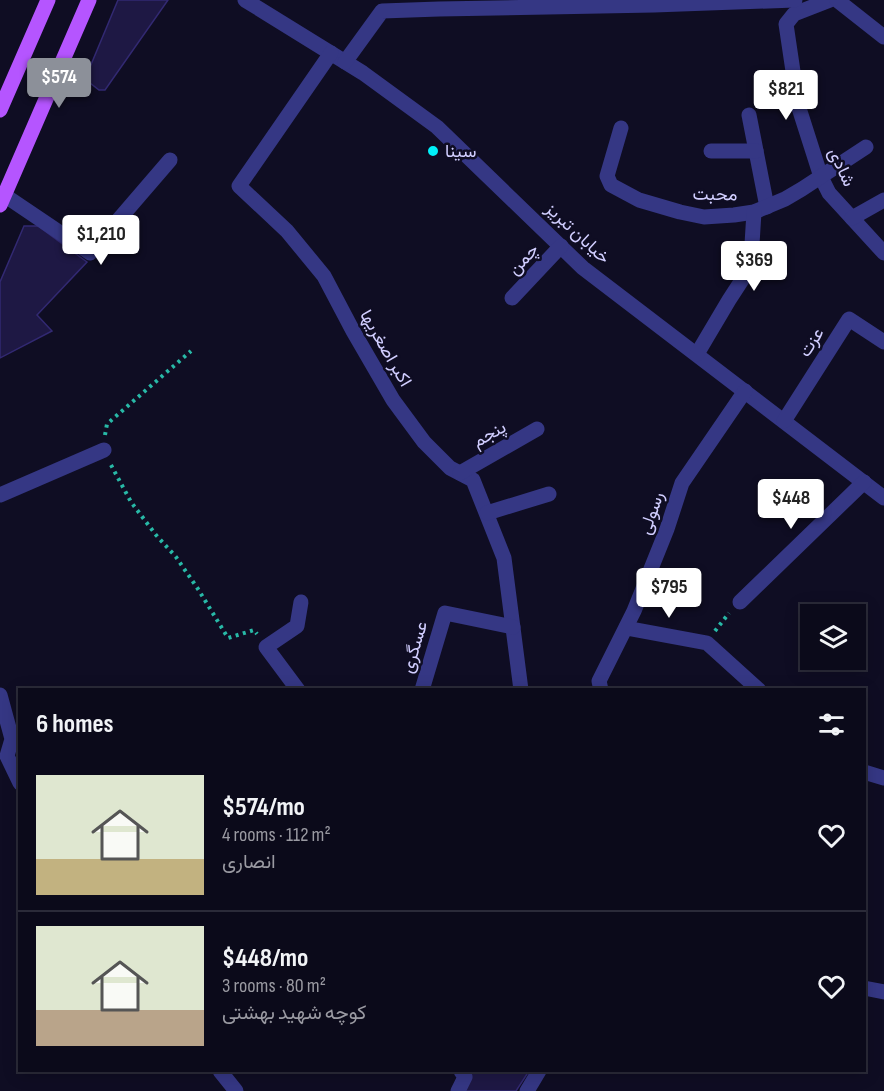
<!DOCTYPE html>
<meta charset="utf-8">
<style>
:root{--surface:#0b0a1a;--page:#141323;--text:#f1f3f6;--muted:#9a9aa2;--line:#2b2b39;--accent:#8c9099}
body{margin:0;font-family:"Sofia Sans Condensed",Vazirmatn,sans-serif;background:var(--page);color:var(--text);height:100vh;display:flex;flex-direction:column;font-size:22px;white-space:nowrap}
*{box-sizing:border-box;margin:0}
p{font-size:20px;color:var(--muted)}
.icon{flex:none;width:33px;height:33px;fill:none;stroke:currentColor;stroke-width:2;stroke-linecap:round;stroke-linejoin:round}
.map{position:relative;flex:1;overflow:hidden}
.sheet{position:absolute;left:18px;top:688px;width:848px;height:384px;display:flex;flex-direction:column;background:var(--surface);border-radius:0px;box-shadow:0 3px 15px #0003,0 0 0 2px var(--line)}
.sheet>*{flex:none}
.fabs{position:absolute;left:800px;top:604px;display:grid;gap:12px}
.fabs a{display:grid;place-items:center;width:66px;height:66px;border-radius:0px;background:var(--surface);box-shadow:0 3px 15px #0003,0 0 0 2px var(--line);font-size:30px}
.price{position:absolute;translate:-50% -51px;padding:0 14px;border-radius:6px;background:#fff;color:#222;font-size:20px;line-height:39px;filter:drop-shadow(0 2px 3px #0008)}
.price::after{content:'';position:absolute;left:50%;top:36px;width:18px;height:14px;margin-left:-9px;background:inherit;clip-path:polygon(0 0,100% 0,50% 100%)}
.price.active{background:var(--accent);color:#fff}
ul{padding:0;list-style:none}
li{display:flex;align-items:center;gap:18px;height:150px;padding:0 18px}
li+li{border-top:2px solid var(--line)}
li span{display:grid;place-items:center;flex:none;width:168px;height:120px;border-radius:0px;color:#555}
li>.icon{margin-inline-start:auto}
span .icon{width:72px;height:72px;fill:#fffc;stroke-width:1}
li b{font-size:26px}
h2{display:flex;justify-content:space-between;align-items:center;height:72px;padding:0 18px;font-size:26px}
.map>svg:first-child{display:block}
</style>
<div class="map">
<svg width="884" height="1091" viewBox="0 0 884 1091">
<rect width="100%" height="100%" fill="#0f0d23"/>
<g fill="#1e1844" stroke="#322972" stroke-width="1.5">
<path d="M 118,0 L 168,0 L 105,90 L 99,90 L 85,79 Z"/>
<path d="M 24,226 L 38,226 L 87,262 L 37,315 L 52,331 L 0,358 L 0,282 Z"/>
<path d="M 467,1071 L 529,1071 L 516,1091 L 462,1091 Z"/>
</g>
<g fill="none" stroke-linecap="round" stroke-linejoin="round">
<g stroke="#28b9a7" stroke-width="4" stroke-dasharray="3 4.5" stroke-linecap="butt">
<path d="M 105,435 L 107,424 L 191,351"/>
<path d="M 111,465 L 131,502 L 156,535 L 176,557 L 198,589 L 228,638 L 254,630 L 257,634"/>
<path d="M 715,631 L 729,613"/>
</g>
<g stroke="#353784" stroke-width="15">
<path d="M 245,0 L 363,73 L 437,127 L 583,268 L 884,498"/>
<path d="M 830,0 L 794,14 L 786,24 L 798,105 L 821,177 L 829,193 L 884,253"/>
<path d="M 837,0 L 884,37"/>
<path d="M 331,53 L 239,186 L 287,231 L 324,276 L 353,331 L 393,400 L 424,442 L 450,468 L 473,480 L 504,558 L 521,690"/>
<path d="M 345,62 L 382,11 L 439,9 L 654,5 L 795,0"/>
<path d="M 749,115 L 767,207"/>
<path d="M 621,128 L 607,176 L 611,185 L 639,200 L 680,212 L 704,217 L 734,215 L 754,212 L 785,199 L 802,189 L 866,147"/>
<path d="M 711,151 L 756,151"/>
<path d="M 4,195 L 90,253 L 170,160"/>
<path d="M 852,218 L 884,200"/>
<path d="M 512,298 L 561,246"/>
<path d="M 697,354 L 729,300 L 742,280 L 753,259 L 752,244 L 754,212"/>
<path d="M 784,421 L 849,319 L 884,342"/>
<path d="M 460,473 L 537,429"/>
<path d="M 0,495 L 104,450"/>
<path d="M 487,513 L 549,494"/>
<path d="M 740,602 L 864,482"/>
<path d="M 626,628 L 707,643 L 759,690"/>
<path d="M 298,690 L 266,647 L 297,626 L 301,602"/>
<path d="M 422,690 L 445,613 L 513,627"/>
<path d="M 601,690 L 599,681 L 634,611 L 667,529 L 682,483 L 745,391"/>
<path d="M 0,695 L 12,739 L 7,756 L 20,783"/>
<path d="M 864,772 L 884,778"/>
<path d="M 864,988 L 884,992"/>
<path d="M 220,1071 L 236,1091"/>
<path d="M 458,1091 L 465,1077 L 461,1071"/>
<path d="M 527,1091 L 539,1071"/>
</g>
<g stroke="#b555ff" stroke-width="15">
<path d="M 0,110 L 48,0"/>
<path d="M 0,205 L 89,0"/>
</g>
</g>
<circle fill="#00f0f9" stroke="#0f0d23" stroke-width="2" cx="433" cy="151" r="6"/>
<g text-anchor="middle" stroke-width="5" stroke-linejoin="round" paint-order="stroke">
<g font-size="18" fill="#d1ceff" stroke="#0f0d23" text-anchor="start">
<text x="445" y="157">سینا</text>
</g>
<g font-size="18" fill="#d1ceff" stroke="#0f0d23">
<text transform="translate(842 167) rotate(65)" y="6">شادی</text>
<text transform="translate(715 194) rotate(1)" y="6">محبت</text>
<text transform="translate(578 233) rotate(43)" y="6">خیابان تبریز</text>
<text transform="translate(523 259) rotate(-47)" y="6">چمن</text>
<text transform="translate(811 342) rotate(-57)" y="6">عزت</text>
<text transform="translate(386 348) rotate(60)" y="6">اکبر اصغریها</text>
<text transform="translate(489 434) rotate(-30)" y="6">پنجم</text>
<text transform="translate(651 513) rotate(-71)" y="6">رسولی</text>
<text transform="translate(414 647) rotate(-73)" y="6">عسگری</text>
</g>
</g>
</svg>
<div class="fabs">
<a><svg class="icon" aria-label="layers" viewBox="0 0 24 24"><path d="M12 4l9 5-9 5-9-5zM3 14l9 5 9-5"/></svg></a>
</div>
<b class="price active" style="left:59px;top:109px">$574</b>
<b class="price" style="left:786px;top:121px">$821</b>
<b class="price" style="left:101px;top:266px">$1,210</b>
<b class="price" style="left:754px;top:292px">$369</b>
<b class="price" style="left:791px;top:530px">$448</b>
<b class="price" style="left:669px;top:619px">$795</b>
<section class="sheet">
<h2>6 homes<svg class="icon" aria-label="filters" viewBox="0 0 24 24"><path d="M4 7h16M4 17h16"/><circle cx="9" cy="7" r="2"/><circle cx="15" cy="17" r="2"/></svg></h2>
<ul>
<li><span style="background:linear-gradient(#dfe7d0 70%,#c2b280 0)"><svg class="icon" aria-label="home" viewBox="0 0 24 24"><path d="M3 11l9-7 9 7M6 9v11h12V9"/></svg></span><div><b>$574/mo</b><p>4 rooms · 112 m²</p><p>انصاری</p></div><svg class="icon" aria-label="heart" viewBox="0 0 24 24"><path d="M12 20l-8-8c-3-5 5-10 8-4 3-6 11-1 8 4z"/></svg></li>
<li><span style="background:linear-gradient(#dfe7d0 70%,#b9a48a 0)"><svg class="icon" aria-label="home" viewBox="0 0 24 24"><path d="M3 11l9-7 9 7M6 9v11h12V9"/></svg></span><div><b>$448/mo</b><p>3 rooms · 80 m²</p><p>کوچه شهید بهشتی</p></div><svg class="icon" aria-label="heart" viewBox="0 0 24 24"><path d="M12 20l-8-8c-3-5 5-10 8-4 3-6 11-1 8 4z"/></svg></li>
</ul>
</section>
</div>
